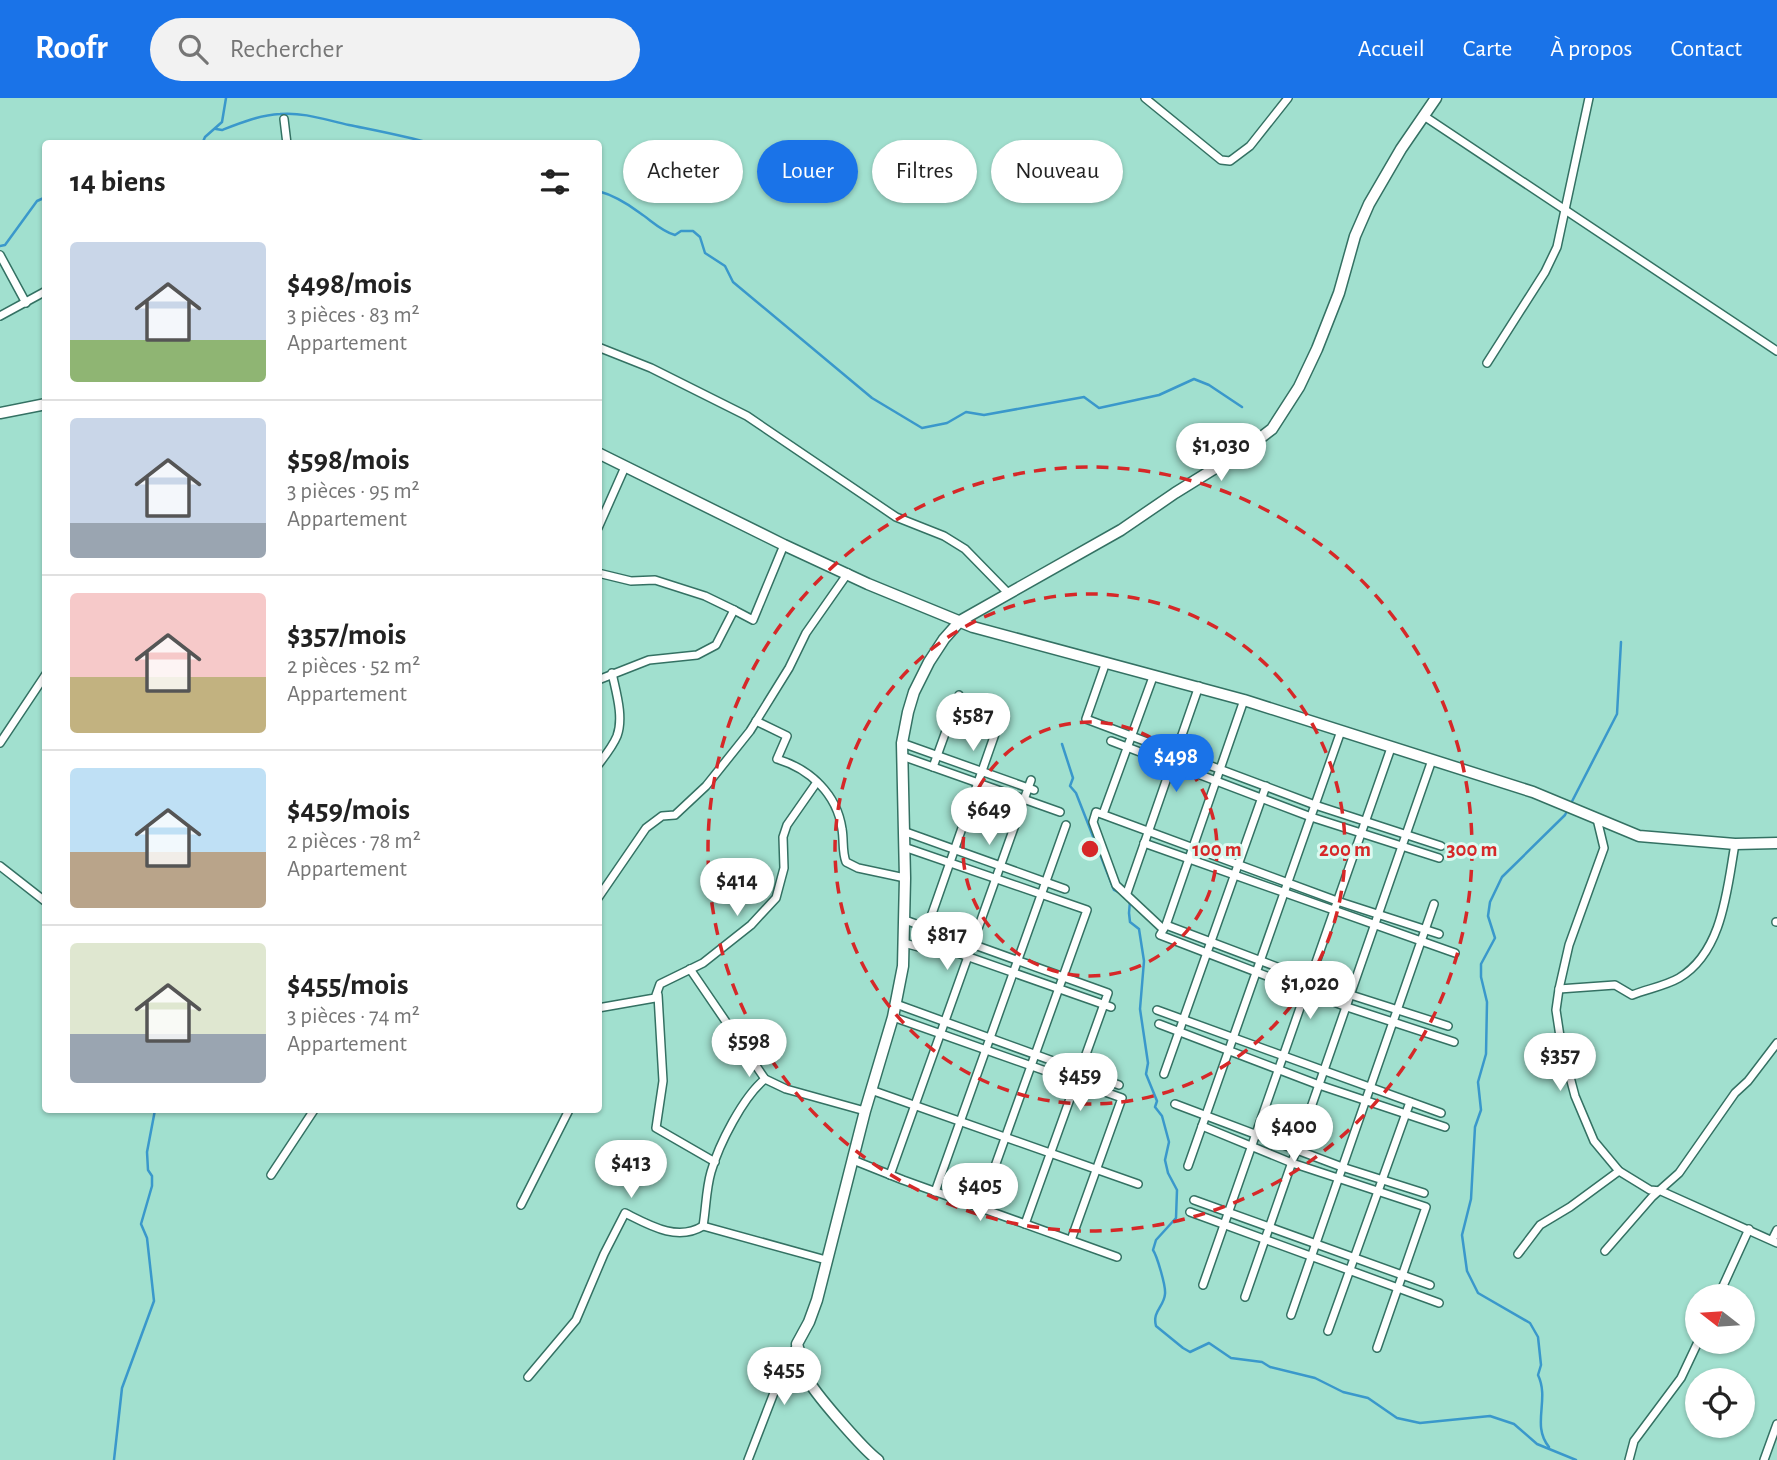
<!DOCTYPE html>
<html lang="fr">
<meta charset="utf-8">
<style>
:root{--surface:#fff;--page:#f2f2f2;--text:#222;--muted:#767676;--line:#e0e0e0;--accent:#1a73e8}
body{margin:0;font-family:"Alegreya Sans",sans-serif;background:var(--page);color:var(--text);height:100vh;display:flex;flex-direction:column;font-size:26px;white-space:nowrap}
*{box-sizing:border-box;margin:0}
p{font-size:23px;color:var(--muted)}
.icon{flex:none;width:38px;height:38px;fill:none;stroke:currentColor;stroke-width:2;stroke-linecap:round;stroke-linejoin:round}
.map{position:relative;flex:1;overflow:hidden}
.panel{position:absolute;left:42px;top:42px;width:560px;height:973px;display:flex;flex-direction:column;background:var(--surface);border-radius:7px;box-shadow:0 2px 5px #0004}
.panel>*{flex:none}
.banner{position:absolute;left:623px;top:42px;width:665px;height:63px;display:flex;gap:14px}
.needle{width:46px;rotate:287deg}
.tools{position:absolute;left:1685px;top:1186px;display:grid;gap:14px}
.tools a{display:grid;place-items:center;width:70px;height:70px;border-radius:50%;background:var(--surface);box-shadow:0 2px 5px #0004;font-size:35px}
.price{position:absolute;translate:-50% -60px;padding:0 16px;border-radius:24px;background:#fff;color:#222;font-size:23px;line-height:46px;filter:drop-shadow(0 2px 4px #0008)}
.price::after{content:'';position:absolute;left:50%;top:42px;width:21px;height:16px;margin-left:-10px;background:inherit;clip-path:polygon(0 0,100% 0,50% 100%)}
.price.current{background:var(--accent);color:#fff}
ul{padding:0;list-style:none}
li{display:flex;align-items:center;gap:21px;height:175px;padding:0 28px}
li+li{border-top:2px solid var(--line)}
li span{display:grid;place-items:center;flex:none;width:196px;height:140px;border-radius:7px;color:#555}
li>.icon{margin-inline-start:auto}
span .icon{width:84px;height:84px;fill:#fffc;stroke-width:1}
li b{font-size:30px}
h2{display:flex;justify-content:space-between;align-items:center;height:84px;padding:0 28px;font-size:30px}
.pill{padding:0 24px;border-radius:32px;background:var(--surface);box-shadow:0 2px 5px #0004;font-size:24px;line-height:63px}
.pill.current{background:var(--accent);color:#fff}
header{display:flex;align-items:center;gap:42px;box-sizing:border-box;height:98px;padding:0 35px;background:var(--accent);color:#fff}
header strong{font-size:33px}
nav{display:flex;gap:38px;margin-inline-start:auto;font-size:24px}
.search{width:490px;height:63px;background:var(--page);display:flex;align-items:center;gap:18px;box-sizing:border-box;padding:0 24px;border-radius:38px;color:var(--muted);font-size:26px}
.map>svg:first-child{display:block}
</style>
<header>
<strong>Roofr</strong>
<div class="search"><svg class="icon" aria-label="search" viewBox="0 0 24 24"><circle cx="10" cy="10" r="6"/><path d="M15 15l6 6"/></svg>Rechercher</div>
<nav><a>Accueil</a><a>Carte</a><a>À propos</a><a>Contact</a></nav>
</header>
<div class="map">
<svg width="1777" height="1362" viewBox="0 0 1777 1362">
<rect width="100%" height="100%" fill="#a1e0cf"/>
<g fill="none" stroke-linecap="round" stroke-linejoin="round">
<g stroke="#3a98cb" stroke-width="2.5">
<path d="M 216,31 L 222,32 C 240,25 260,17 280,16 C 304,14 326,22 349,27 C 378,33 405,38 433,46"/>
<path d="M 202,46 L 205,39 L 222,24 L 226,0"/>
<path d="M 598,93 C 613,97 628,106 640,115 C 652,123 661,133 675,137 L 681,133 L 693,133 L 700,139 L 705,155 L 725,168 L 733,184 L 872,300 L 922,330 L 947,325 L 966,314 L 984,317 L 1084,299 L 1099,310 L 1159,297 L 1194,281 L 1209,287 L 1242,309"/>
<path d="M 0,148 L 5,147 L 37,103 L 46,99"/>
<path d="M 1062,646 L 1073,680 L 1070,688 L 1076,695 L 1114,792 L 1120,795"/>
<path d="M 1130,803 L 1129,815 L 1130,824 L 1139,831 L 1144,863 L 1140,911 L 1148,965 L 1146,976 L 1157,1003 L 1155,1009 L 1162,1018 L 1169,1044 L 1165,1062 L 1168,1075 L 1177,1092 L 1176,1120 L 1156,1142 L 1153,1152 C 1157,1158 1166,1188 1165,1196 C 1164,1209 1152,1213 1156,1228 L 1183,1250 L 1190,1254 L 1209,1245 L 1231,1260 L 1262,1264 L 1270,1269 L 1315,1280 L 1343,1294 L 1368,1300 L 1397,1320 L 1420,1325 L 1490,1318 L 1514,1326 L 1537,1346 L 1576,1362"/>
<path d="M 1549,1349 C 1531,1327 1550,1302 1538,1277 L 1541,1267 L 1538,1239 L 1530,1225 L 1478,1195 L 1467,1173 L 1462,1137 L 1471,1101 L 1475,1029 L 1481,1012 L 1478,984 L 1486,956 L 1487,904 L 1481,879 L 1481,866 L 1495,840 L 1488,818 L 1490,804 L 1502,779 L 1565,717 L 1617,616 L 1621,544"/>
<path d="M 114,1362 L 122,1290 L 154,1203 L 147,1140 L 141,1126 L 152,1088 L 152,1078 L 148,1072 L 147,1054 L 155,1012"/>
</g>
<defs>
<g id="street">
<path d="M 1145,0 L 1221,62 L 1230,63 L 1250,48 L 1288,0"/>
<path d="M 1424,18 L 1777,253"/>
<path d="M 284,21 L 287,46"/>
<path d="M 0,157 L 26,205"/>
<path d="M 0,218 L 46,193"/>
<path d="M 598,249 L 651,270 L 747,318 L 896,419 L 944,438 L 965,451 L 1008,495"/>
<path d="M 1487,265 L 1545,174 L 1557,149 L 1589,0"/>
<path d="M 598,430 L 625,369"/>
<path d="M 598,475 L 631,483 L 655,482 L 705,498 L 734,512"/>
<path d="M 1106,564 L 1086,621 L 1315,707 L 1441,748"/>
<path d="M 598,582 L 649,562 L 697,557 L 716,547 L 734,512 L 753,522 L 784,447"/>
<path d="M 1244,602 L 1166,827 L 1160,837 L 1347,909 L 1454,944"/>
<path d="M 756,623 L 787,638 L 777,661 C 810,671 837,696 842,731 C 844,742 842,754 846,764 L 858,770 L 905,780"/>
<path d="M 1111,643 L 1311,719 L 1439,760"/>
<path d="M 0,645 L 46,576"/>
<path d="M 902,645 L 1034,692"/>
<path d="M 902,658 L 1060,714"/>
<path d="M 598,667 C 605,658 613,648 617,638 C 624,619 616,594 612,575"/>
<path d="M 933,669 L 959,597"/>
<path d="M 1103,716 L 1153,579"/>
<path d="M 1597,721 L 1604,750 L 1569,847 L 1559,891 L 1556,912 L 1561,945 L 1575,998 L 1594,1043 L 1619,1073 L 1650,1092 L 1661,1093 L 1777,1145"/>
<path d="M 903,733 L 1065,791"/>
<path d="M 1144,745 L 1455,855"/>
<path d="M 904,749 L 1087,812 L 980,1110"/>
<path d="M 0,768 L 46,804"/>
<path d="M 1127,795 L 1199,588"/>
<path d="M 598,800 L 646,730 L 662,718 L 675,717 L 706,688 L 750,633 L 789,570 L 806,535 L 848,475"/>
<path d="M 905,822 L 1108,895 L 1025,1126"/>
<path d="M 1776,824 L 1777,824"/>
<path d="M 1166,827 L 1351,897 L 1448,928"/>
<path d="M 927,830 L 996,633"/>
<path d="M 1163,831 L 1116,787 L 1093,724 L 1096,714 L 1337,803 L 1439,836"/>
<path d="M 904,845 L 926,851 L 929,845 L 1111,909"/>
<path d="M 690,871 L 765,981 L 786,991 L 865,1013"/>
<path d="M 1559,891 L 1615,887 L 1632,897 C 1647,891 1665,888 1679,880 C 1723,854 1727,791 1735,746"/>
<path d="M 658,897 L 663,983 L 656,1030 L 715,1064"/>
<path d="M 896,906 L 1119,987"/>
<path d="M 598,910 L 655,900 L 660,886 L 703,865 L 751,827 L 776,800 L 784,770 L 783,739 L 787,727 L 817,684"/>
<path d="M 1157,912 L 1441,1015"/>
<path d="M 893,919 L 1122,1000 L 1071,1142"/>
<path d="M 1159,926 L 1319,987 L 1445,1029"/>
<path d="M 1164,976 L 1266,688"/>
<path d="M 871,992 L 1138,1086"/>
<path d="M 1175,1006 L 1342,1069 L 1424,1095"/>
<path d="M 1202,1028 L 1292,1065 L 1426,1109 L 1377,1250"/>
<path d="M 853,1062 L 903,1082 L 1117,1159"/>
<path d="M 1188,1068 L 1341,633"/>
<path d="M 271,1077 L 314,1012"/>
<path d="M 890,1077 L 1031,682"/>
<path d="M 935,1094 L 1066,727"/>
<path d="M 1194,1102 L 1430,1187"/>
<path d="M 521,1107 L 569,1012"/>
<path d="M 1190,1114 L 1439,1205"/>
<path d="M 703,1128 C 706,1111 706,1091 711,1074 C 719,1046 743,999 765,981"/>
<path d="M 1772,1142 L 1777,1132"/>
<path d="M 1605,1153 L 1652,1099 L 1679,1075 L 1735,995 L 1748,983 L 1777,945"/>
<path d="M 1518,1156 L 1540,1127 L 1570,1109 L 1619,1073"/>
<path d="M 1203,1187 L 1391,650"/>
<path d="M 1245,1199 L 1432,662"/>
<path d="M 1718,1199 L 1749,1131"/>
<path d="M 1291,1217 L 1434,806"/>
<path d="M 1328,1233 L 1410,1004"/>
<path d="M 528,1279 L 576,1222 L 604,1156 L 625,1115 C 649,1127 677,1144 703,1128 L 826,1162"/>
<path d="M 748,1362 L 782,1274 L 797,1247"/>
<path d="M 1629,1362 L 1634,1343 L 1681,1280 L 1698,1244"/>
<path d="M 1764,1362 L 1777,1326"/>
</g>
<g id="secondary">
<path d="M 0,315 L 46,306"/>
<path d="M 598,355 L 784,447 L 868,486 L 973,529 L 1244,602 L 1533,694 L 1639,738 L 1735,746 L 1777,745"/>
<path d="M 878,1362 C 865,1353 812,1293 806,1278 C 802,1268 800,1256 797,1246 L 809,1224 L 817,1202 L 865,1013 L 893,919 L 903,868 L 905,780 L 902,645 L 908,614 L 914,594 L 929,564 L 944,541 L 960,523 L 1121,432 L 1175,395 L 1246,351 L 1272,331 L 1299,289 L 1317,251 L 1339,195 L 1355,138 L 1369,106 L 1401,51 L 1436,0"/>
</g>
</defs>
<use href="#street" stroke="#347163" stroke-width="10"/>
<use href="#secondary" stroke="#347163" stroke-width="13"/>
<use href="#street" stroke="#fff" stroke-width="7"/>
<use href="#secondary" stroke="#fff" stroke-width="10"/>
</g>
<g fill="none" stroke="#d62828" stroke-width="3.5" stroke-dasharray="12 9">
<circle cx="1090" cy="751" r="127"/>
<circle cx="1090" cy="751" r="255"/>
<circle cx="1090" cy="751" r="382"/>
</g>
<circle cx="1090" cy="751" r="10" fill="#d62828" stroke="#dbfaf1" stroke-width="3.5"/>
<g font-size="21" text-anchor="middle" font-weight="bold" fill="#d62828" stroke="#dbfaf1" stroke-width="6" stroke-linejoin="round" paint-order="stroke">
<text x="1217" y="758">100 m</text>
<text x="1345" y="758">200 m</text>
<text x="1472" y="758">300 m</text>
</g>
</svg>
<div class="tools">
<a><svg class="needle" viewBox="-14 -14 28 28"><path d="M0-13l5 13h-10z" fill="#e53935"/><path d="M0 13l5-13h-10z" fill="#767676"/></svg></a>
<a><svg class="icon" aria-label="locate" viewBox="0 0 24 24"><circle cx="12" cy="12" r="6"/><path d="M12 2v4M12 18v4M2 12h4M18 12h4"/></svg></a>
</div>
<b class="price" style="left:1221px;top:385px">$1,030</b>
<b class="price" style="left:973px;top:655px">$587</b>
<b class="price current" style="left:1176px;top:696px">$498</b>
<b class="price" style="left:989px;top:749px">$649</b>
<b class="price" style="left:737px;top:820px">$414</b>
<b class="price" style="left:947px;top:874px">$817</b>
<b class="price" style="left:1310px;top:923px">$1,020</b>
<b class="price" style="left:749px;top:981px">$598</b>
<b class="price" style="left:1560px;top:995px">$357</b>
<b class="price" style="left:1080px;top:1015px">$459</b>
<b class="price" style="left:1294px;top:1066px">$400</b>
<b class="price" style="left:631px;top:1102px">$413</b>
<b class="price" style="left:980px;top:1125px">$405</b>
<b class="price" style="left:784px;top:1309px">$455</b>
<div class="banner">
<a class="pill">Acheter</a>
<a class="pill current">Louer</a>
<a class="pill">Filtres</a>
<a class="pill">Nouveau</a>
</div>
<section class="panel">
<h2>14 biens<svg class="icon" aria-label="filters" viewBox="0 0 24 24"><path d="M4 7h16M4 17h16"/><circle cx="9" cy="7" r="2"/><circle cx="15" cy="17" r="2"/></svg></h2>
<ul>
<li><span style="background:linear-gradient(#c9d6e8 70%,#8fb573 0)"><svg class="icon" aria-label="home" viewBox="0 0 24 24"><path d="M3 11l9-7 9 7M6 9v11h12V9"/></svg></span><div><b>$498/mois</b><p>3 pièces · 83 m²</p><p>Appartement</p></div></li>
<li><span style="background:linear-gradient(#c9d6e8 75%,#9aa5b1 0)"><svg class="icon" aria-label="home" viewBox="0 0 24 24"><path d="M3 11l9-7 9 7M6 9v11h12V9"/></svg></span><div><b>$598/mois</b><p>3 pièces · 95 m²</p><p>Appartement</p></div></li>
<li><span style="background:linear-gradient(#f6c9c9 60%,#c2b280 0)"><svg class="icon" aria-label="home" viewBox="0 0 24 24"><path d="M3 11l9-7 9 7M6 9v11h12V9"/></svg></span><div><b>$357/mois</b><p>2 pièces · 52 m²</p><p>Appartement</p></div></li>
<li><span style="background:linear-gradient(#bfe0f5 60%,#b9a48a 0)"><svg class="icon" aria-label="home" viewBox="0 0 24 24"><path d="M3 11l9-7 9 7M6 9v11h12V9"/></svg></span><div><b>$459/mois</b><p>2 pièces · 78 m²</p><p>Appartement</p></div></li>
<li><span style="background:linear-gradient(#dfe7d0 65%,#9aa5b1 0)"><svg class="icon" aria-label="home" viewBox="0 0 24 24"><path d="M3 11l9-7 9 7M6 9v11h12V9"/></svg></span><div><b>$455/mois</b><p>3 pièces · 74 m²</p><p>Appartement</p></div></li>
</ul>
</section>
</div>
